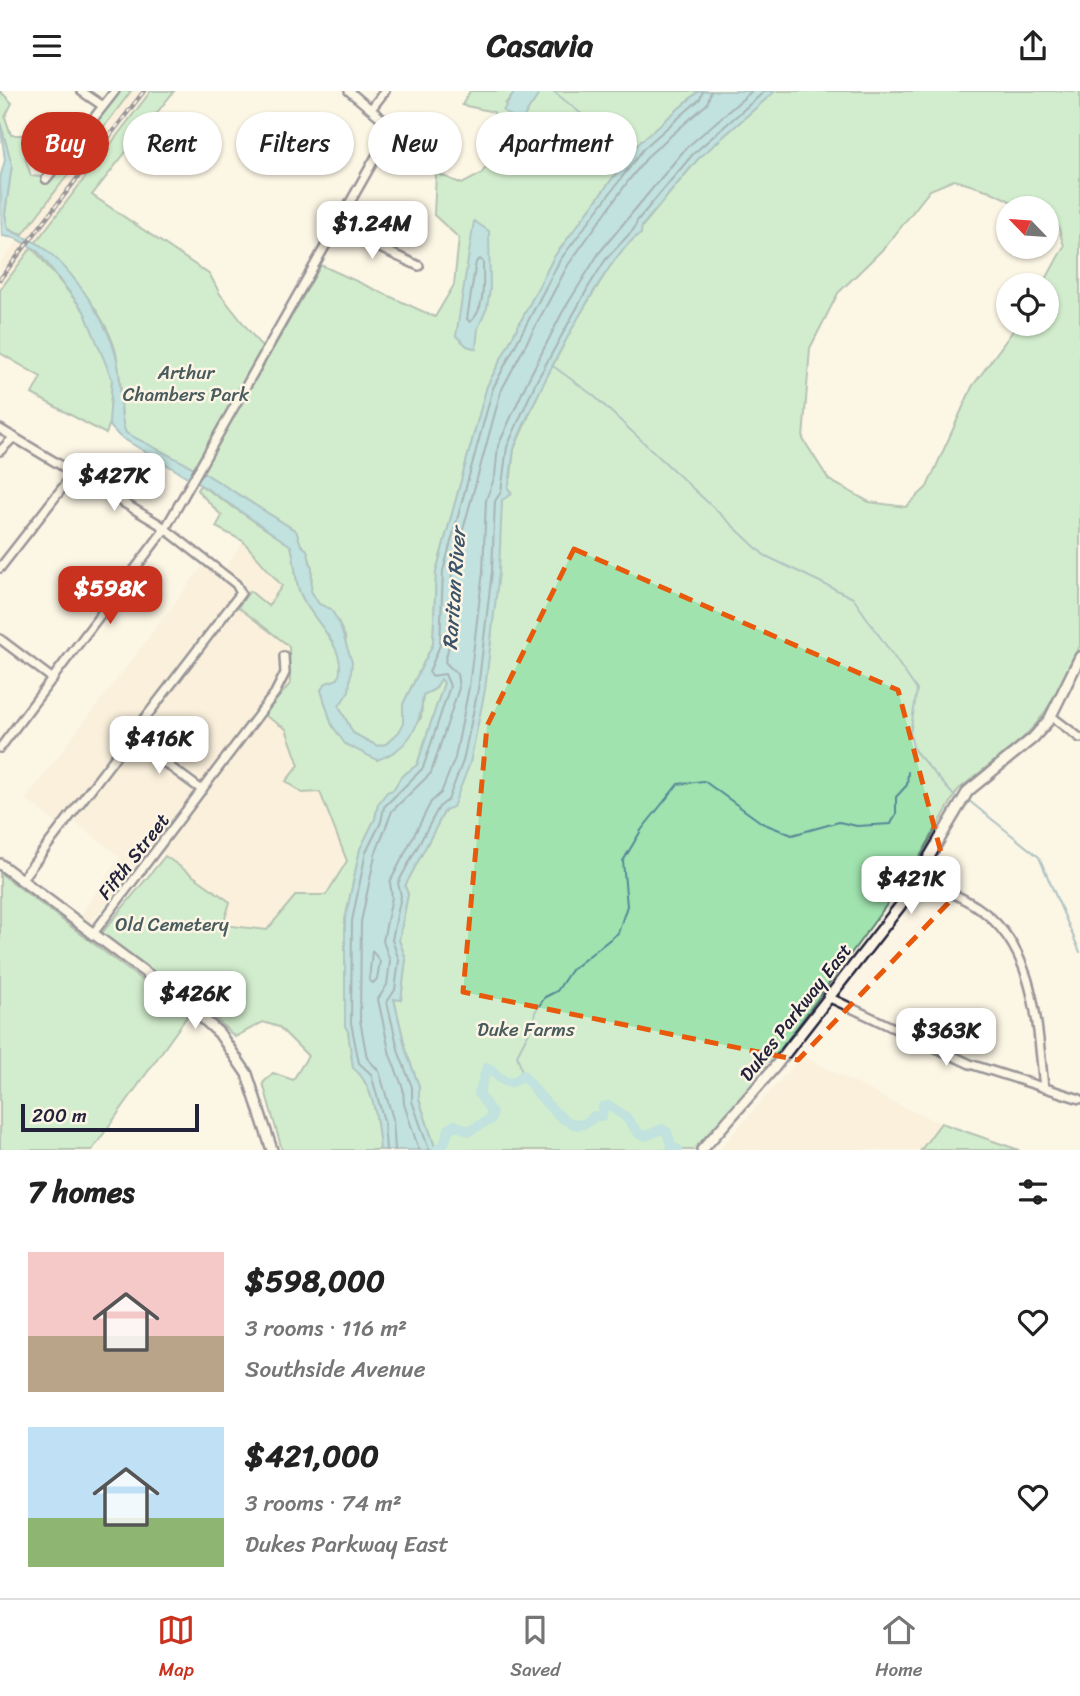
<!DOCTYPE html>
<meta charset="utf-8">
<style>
:root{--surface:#fff;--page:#f6f6f6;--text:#222;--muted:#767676;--line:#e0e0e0;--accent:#c8321e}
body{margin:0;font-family:Sriracha,sans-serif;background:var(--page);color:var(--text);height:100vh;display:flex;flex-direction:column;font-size:26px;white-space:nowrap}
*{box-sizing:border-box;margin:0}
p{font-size:23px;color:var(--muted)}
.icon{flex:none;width:38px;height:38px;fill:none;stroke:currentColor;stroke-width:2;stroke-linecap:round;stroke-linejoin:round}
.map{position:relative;height:1059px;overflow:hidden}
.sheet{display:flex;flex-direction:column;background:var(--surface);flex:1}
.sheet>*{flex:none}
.banner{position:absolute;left:21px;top:21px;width:700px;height:63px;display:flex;gap:14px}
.needle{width:46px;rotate:295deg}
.buttons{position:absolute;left:996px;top:105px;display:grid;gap:14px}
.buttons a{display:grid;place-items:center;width:63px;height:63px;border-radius:50%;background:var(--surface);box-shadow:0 2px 5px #0004;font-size:35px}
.scale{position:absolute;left:21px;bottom:18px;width:178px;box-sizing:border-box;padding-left:7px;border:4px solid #22223b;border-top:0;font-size:19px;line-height:24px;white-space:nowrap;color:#22223b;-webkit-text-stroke:5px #fcf5e5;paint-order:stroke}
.price{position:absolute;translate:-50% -60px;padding:0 16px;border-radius:14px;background:#fff;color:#222;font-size:23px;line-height:46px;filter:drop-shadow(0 2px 4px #0008)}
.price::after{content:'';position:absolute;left:50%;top:42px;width:21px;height:16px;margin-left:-10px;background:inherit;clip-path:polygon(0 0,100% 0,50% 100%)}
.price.active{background:var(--accent);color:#fff}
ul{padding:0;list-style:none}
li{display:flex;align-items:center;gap:21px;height:175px;padding:0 28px}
li span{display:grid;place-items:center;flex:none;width:196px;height:140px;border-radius:0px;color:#555}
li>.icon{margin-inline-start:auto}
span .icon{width:84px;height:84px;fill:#fffc;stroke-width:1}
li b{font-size:30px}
h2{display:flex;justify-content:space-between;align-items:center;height:84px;padding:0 28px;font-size:30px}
.tag{padding:0 24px;border-radius:32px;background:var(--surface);box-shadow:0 2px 5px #0004;font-size:24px;line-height:63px}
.tag.active{background:var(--accent);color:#fff}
header{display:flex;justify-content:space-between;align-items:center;height:91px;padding:0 28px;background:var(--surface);font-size:32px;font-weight:700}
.tab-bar{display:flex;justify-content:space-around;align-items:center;height:98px;border-top:2px solid var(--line);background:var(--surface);font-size:19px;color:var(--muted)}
.tab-bar a{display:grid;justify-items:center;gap:4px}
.tab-bar .active{color:var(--accent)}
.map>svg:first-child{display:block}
</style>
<header><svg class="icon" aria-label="menu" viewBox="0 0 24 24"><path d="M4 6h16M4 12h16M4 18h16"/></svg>Casavia<svg class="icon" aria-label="share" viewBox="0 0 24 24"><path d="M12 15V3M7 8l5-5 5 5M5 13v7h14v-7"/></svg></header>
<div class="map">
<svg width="1080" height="1059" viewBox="0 0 1080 1059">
<rect width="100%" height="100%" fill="#fcf5e5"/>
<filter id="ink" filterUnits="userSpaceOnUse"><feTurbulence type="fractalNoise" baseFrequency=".0143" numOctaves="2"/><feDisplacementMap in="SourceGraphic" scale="14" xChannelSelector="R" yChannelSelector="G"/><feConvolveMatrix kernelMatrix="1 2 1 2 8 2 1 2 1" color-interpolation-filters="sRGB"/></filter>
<g filter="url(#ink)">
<g fill="#f8e9d0">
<path d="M 131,0 L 151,0 L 0,199 L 0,173 Z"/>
<path d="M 243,450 L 282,495 L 268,515 L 289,555 L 290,593 L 286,638 L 299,674 L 287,690 L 319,701 L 347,769 L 326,804 L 296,804 L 267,839 L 223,834 L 230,811 L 153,756 L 90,832 L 81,824 L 120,766 L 71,728 L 63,737 L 26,708 L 206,471 L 222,483 Z"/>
<path d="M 802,965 L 902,1016 L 947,1035 L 931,1059 L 719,1059 Z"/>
</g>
<g fill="#a0e3af" stroke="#618275" stroke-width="2" fill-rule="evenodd">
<path d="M 0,0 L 12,12 L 5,26 L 11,44 L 26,44 L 34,52 L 25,66 L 31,85 L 52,87 L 119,0 L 131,0 L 23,143 L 8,138 L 5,123 L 12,74 L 0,31 Z"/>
<path d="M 151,0 L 174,0 L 92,104 L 210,184 L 220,203 L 269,265 L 321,174 L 435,226 L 454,194 L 459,147 L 434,124 L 436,82 L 462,93 L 481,83 L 493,66 L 488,52 L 494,21 L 462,14 L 470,0 L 515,0 L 505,13 L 511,25 L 508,28 L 502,25 L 496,57 L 510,58 L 508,48 L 541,0 L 699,0 L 639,52 L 554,166 L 487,295 L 436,481 L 433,553 L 403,613 L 403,633 L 399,641 L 386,653 L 377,655 L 353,642 L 339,615 L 348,593 L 345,545 L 331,518 L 319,514 L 311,500 L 312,477 L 307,459 L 301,454 L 296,440 L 206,383 L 126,343 C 119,327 123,308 120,290 C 119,280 118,268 115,258 C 105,224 65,172 36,151 Z"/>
<path d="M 775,0 L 1080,0 L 1080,555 L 1051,612 L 1037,632 L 1022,648 L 958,699 L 913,778 L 772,970 L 762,972 L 768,978 L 696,1056 L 698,1059 L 436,1059 L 419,1008 L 419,995 L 406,960 L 394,907 L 401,909 L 406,868 L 399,849 L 408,803 L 405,795 L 470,672 L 491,551 L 502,409 L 511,386 L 514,358 L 541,297 L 576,230 L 612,172 L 698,68 ZM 954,89 L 990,100 L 1024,117 L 1046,117 L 1047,129 L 1058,135 L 1064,155 L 1043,194 L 1046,194 L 1046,233 L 1018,233 L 972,296 L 927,396 L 906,416 L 869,411 L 829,389 L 803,348 L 810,257 L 838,202 L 886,155 L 930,99 Z"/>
<path d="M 32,156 L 84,220 L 107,269 L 112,288 L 109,334 L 106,343 L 32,303 L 41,286 L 0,262 L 0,199 Z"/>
<path d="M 200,394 L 291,455 C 295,469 295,487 299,499 C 308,527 350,556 339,588 L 326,592 L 321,599 L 332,634 L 358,658 L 377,669 L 421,627 L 423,604 L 435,598 L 441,587 L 444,592 L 417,674 L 401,686 L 393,700 L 378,713 L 375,728 L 360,758 L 345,829 L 345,935 L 348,940 L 353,976 C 374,993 378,1033 380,1059 L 282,1059 L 263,992 L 273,982 L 293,989 L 308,965 L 279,936 L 263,931 L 235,946 L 218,930 L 101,843 L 165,765 L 230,811 L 223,834 L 267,839 L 296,804 L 326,804 L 347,770 L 320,701 L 302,702 L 286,690 L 299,674 L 286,638 L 264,624 L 290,593 L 289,555 L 238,516 L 250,500 L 268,515 L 282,495 L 243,450 L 216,436 L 222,425 L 197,399 Z"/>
<path d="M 0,782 L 188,924 L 92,1059 L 0,1059 Z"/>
<path d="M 941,1032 L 1019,1059 L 921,1059 Z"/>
</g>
<g fill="#7acad5" stroke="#578797" stroke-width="2">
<path d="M 515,0 L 541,0 L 509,48 L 510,59 L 501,59 L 493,51 L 501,25 L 508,28 L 511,25 L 503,20 Z"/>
<path d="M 699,0 L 775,0 L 698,68 L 642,135 L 641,143 C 607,159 530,315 515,355 C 511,368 512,383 508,397 L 512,403 L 502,409 L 499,481 L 485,599 L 470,672 L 453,716 L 445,719 L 405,795 L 408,803 L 399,849 L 406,868 L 401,909 L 394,908 L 406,960 L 419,995 L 419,1008 L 436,1059 L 380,1059 C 378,1033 374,993 353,977 L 348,940 L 345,935 L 345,829 L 360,758 L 375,728 L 378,713 L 387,701 L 393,699 L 401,686 L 417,674 L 444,592 L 441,588 L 435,598 L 423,604 C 421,635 408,659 377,669 L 345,653 L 332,634 L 321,599 L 326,592 L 338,588 C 350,556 308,527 299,499 C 295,487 295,469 291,455 L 209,399 L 119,345 L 109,334 L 112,288 L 84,220 L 37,159 L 15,147 L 2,145 L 0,87 L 5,69 L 0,31 L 12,74 L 5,123 L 8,138 C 17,144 29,147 40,154 C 73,178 111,234 118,274 C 122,295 118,325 126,342 L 206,383 L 296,440 L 301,454 L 307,459 L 312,478 L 311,500 L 319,513 L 331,518 L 339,532 L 352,571 L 349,600 L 339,615 L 353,642 L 377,655 L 386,653 L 399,641 L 403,633 L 403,613 L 433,553 L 436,481 L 487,295 L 554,166 L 639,52 Z"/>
<path d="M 474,130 L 489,140 L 490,199 L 487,217 L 478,237 L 476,258 L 467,255 L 456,245 Z"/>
</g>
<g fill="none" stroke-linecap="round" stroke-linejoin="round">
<g stroke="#456579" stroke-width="2">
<path d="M 480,168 L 483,171 C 483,190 486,219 470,231 L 467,228 L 476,171 Z"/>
<path d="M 372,860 L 380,870 L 377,888 L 373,892 L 369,889 Z"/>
<path d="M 386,1059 L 384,1030 L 371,983 L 359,972 L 351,932 L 352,830 L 366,761 L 381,731 L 384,716 L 423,677 L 450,595 L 445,583 L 432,585 L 429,581 L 440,554 L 443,480 L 493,297 L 560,169 L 644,57 L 700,8 L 703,0"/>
<path d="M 395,1059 L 393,1028 L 379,980 L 367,967 L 360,929 L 361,831 L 375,764 L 392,720 L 431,682 L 459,597 L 457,583 L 445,571 L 449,554 L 452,479 L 501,300 L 568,174 L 629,89 L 650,63 L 707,13 L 711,0"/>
<path d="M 419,1059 L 404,1013 L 403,997 L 390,964 L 378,908 L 387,894 L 390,870 L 383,850 L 392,806 L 390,791 L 431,711 L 441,702 L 455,667 L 469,596 L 483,480 L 486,409 L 495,385 L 498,355 L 527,291 L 562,222 L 599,162 L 686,57 L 752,0"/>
<path d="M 429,1059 L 412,1010 L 412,996 L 399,962 L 387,911 L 395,899 L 399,869 L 392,849 L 401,805 L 398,792 L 439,716 L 448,709 L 463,670 L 478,598 L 492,480 L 495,410 L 501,401 L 507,356 L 535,293 L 589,195 L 606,168 L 634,138 L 637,130 L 693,63 L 765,0"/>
</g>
<g stroke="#578797" stroke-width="2">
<path d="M 553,0 L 620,54"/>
<path d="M 553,275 L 594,305 L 764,464 L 853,507 L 917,599 L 910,643 L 914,659 L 955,706"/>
<path d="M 968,709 L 1039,766 L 1080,861"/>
<path d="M 523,984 L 517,964 L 533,933 L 535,921 L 545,906 L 557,900 L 571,879 L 618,842 L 627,815 L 623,770 L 642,738 L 678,693 L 704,690 L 762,732 L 792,744 L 839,731 L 857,735 L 891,733 L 896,723 L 896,706 L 907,694 L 908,681"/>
</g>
<path stroke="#7acad5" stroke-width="10" d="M 437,1059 L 444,1053 L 449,1038 L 455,1034 L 469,1040 L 491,1028 L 492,1022 L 479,1003 L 487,976 C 502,987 507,1000 523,984 C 538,1001 572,1054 594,1025 L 602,1025 L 603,1016 L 610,1015 L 626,1026 L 639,1043 L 646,1045 L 662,1038 L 667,1041 L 672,1056 L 678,1059"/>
<defs>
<g id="minor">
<path d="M 81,0 L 103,15"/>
<path d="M 371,18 L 385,0"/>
<path d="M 46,88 L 115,0"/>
<path d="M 336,137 L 419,175"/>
<path d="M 0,338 L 159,433 L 236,493 L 241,502 L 21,789"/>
<path d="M 0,360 L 14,346"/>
<path d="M 0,477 L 74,382"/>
<path d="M 0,548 L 53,588"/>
<path d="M 1051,625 L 1080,647"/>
<path d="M 132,648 L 202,699"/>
<path d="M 0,657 L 165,438 L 387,46 L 389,37 L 386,31 L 349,0"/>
<path d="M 918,787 C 937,796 959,804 977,816 C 1036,855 1037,933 1044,997"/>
<path d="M 92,844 L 275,602 L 285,582 L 284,565"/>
<path d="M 828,906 L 970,973 L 1080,1008"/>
</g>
<g id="tertiary">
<path d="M 0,773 L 185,911 L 219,942 L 247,983 L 272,1059"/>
<path d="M 702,1059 L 774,977 L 900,815 L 968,700 L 1033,647 L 1049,629 L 1080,566"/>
</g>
</defs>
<use href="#minor" stroke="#22223b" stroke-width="12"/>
<use href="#tertiary" stroke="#22223b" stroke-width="14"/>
<use href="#minor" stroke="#fcf5e5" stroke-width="7"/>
<use href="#tertiary" stroke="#fcf5e5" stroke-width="9"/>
<defs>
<path id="rail" d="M 0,188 L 144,0"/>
</defs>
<use href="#rail" stroke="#22223b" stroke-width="4.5"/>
<use href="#rail" stroke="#fcf5e5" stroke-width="2" stroke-dasharray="5" stroke-linecap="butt"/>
</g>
</g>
<path d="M0 0H1080V1059H0ZM 574,458 L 898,599 L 953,807 L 798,969 L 463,901 L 487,635 Z" fill="#fcf5e5" fill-opacity=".55" fill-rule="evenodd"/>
<path fill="none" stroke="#e8590c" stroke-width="5" stroke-dasharray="14 9" stroke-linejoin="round" d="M 574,458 L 898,599 L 953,807 L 798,969 L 463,901 L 487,635 Z"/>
<g text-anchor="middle" stroke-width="5" stroke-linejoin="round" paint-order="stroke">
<g font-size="19" fill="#485c5e" stroke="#fcf5e5">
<text x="186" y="288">Arthur<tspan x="186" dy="22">Chambers Park</tspan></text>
<text x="172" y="840">Old Cemetery</text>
<text x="526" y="945">Duke Farms</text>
</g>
<g font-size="19" fill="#22223b" stroke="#fcf5e5">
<text transform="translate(133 765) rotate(-52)" y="7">Fifth Street</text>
<text transform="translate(795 921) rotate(-52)" y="7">Dukes Parkway East</text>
</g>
<g font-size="21" font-style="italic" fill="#3c5469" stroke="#fcf5e5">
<text transform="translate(454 498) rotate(-86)" y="7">Raritan River</text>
</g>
</g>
</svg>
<div class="buttons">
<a><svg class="needle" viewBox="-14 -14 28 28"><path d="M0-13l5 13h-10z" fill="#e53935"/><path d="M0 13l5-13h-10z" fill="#767676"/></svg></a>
<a><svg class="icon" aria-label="locate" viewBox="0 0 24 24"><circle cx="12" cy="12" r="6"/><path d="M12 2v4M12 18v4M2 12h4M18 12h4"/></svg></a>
</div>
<div class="scale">200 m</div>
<b class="price" style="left:372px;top:170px">$1.24M</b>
<b class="price" style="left:114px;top:422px">$427K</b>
<b class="price active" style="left:110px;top:535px">$598K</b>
<b class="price" style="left:159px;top:685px">$416K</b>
<b class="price" style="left:911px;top:825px">$421K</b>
<b class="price" style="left:195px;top:940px">$426K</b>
<b class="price" style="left:946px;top:977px">$363K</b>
<div class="banner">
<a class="tag active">Buy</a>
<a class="tag">Rent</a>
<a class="tag">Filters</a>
<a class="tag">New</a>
<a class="tag">Apartment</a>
</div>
</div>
<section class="sheet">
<h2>7 homes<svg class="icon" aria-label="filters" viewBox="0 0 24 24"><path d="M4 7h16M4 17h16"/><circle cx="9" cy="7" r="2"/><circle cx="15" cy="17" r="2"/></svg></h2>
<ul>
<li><span style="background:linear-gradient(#f6c9c9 60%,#b9a48a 0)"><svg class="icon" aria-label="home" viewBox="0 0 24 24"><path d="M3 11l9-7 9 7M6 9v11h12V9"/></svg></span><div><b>$598,000</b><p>3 rooms · 116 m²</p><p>Southside Avenue</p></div><svg class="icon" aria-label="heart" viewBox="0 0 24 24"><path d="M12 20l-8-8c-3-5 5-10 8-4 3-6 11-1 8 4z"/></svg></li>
<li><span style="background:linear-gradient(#bfe0f5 65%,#8fb573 0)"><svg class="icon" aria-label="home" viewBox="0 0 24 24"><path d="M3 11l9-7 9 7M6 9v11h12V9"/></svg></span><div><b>$421,000</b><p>3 rooms · 74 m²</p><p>Dukes Parkway East</p></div><svg class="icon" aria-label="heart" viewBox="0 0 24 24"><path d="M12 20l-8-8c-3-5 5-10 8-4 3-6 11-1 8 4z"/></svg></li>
</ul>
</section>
<nav class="tab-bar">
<a class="active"><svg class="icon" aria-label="map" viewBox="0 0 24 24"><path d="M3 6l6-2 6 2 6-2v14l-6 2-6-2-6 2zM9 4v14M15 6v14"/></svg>Map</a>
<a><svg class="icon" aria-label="saved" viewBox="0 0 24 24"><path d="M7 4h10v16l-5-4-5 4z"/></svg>Saved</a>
<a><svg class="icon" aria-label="home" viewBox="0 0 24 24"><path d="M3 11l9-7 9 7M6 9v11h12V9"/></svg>Home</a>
</nav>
